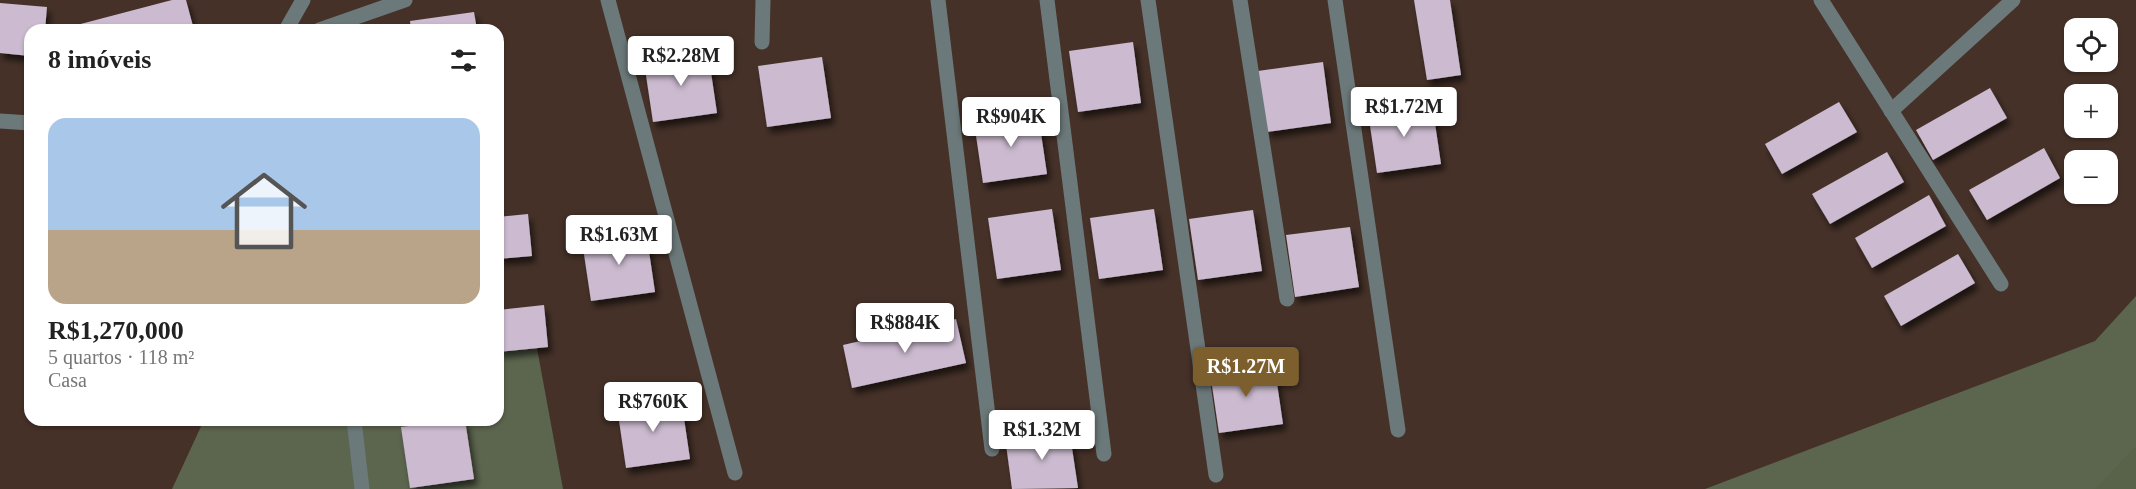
<!DOCTYPE html>
<html lang="pt">
<meta charset="utf-8">
<style>
:root{--surface:#fff;--page:#f2f2f2;--text:#222;--muted:#767676;--line:#e0e0e0;--accent:#7d5f2d}
body{margin:0;font-family:Georgia,serif;background:var(--page);color:var(--text);height:100vh;display:flex;flex-direction:column;font-size:22px;white-space:nowrap}
*{box-sizing:border-box;margin:0}
p{font-size:20px;color:var(--muted)}
.icon{flex:none;width:33px;height:33px;fill:none;stroke:currentColor;stroke-width:2;stroke-linecap:round;stroke-linejoin:round}
.map{position:relative;flex:1;overflow:hidden}
.drawer{position:absolute;left:24px;top:24px;width:480px;height:402px;display:flex;flex-direction:column;background:var(--surface);border-radius:18px;box-shadow:0 2px 4px #0004}
.drawer>*{flex:none}
.tools{position:absolute;left:2064px;top:18px;display:grid;gap:12px}
.tools a{display:grid;place-items:center;width:54px;height:54px;border-radius:12px;background:var(--surface);box-shadow:0 2px 4px #0004;font-size:30px}
.price{position:absolute;translate:-50% -51px;padding:0 14px;border-radius:6px;background:#fff;color:#222;font-size:20px;line-height:39px;filter:drop-shadow(0 2px 3px #0008)}
.price::after{content:'';position:absolute;left:50%;top:36px;width:18px;height:14px;margin-left:-9px;background:inherit;clip-path:polygon(0 0,100% 0,50% 100%)}
.price.active{background:var(--accent);color:#fff}
ul{padding:0;list-style:none}
li{display:grid;align-content:center;gap:12px;height:318px;padding:0 24px}
li+li{border-top:2px solid var(--line)}
li span{display:grid;place-items:center;height:186px;border-radius:18px;color:#555}
li>.icon{margin-inline-start:auto}
span .icon{width:108px;height:108px;fill:#fffc;stroke-width:1}
li b{font-size:26px}
h2{display:flex;justify-content:space-between;align-items:center;height:72px;padding:0 24px;font-size:26px}
.map>svg:first-child{display:block}
</style>
<div class="map">
<svg width="2136" height="489" viewBox="0 0 2136 489">
<defs>
<filter id="shadow"><feDropShadow dx="3.5" dy="6" stdDeviation="3" flood-color="#0009"/></filter>
</defs>
<rect width="100%" height="100%" fill="#453128"/>
<g fill="#5c654e">
<path d="M 2136,296 L 2136,489 L 1705,489 L 2095,341 Z"/>
<path d="M 498,332 L 536,343 L 563,489 L 172,489 L 204,420 L 498,420 Z"/>
</g>
<path fill="#596349" d="M 2136,446 L 2136,489 L 2095,489 Z"/>
<g fill="#ccbbd0" filter="url(#shadow)">
<path d="M 172,0 L 186,0 L 194,30 L 74,30 L 73,26 Z"/>
<path d="M 1414,0 L 1450,0 L 1461,75 L 1427,80 Z"/>
<path d="M 0,3 L 47,7 L 45,30 L 30,30 L 30,56 L 0,53 Z"/>
<path d="M 474,12 L 477,30 L 411,30 L 410,21 Z"/>
<path d="M 1133,42 L 1141,103 L 1078,112 L 1069,51 Z"/>
<path d="M 708,52 L 717,113 L 653,122 L 644,62 Z"/>
<path d="M 822,57 L 831,118 L 767,127 L 758,66 Z"/>
<path d="M 1323,62 L 1331,123 L 1267,132 L 1258,71 Z"/>
<path d="M 1990,88 L 2007,118 L 1933,160 L 1916,130 Z"/>
<path d="M 1839,102 L 1857,132 L 1782,174 L 1765,144 Z"/>
<path d="M 1432,103 L 1441,164 L 1377,173 L 1368,112 Z"/>
<path d="M 1038,113 L 1047,174 L 983,183 L 974,122 Z"/>
<path d="M 2044,148 L 2060,178 L 1987,220 L 1969,190 Z"/>
<path d="M 1887,152 L 1904,182 L 1830,224 L 1812,194 Z"/>
<path d="M 1929,195 L 1946,226 L 1872,268 L 1855,238 Z"/>
<path d="M 1052,209 L 1061,270 L 997,279 L 988,218 Z"/>
<path d="M 1154,209 L 1163,270 L 1099,279 L 1090,218 Z"/>
<path d="M 1253,210 L 1262,271 L 1198,280 L 1189,219 Z"/>
<path d="M 528,214 L 532,256 L 498,259 L 498,217 Z"/>
<path d="M 1350,227 L 1359,287 L 1295,297 L 1286,235 Z"/>
<path d="M 646,231 L 655,292 L 591,301 L 582,241 Z"/>
<path d="M 1958,254 L 1975,283 L 1901,326 L 1884,296 Z"/>
<path d="M 544,305 L 548,347 L 498,352 L 498,310 Z"/>
<path d="M 956,319 L 966,363 L 852,388 L 843,345 Z"/>
<path d="M 1274,363 L 1283,424 L 1219,433 L 1210,372 Z"/>
<path d="M 681,398 L 690,459 L 626,468 L 617,407 Z"/>
<path d="M 453,420 L 465,420 L 474,479 L 410,488 L 401,427 Z"/>
<path d="M 1069,428 L 1078,488 L 1012,489 L 1005,437 Z"/>
</g>
<g fill="none" stroke-linecap="round" stroke-linejoin="round">
<g stroke="#6c797a" stroke-width="15">
<path d="M 608,0 L 735,473"/>
<path d="M 938,0 L 992,449"/>
<path d="M 1047,0 L 1104,454"/>
<path d="M 1148,0 L 1216,475"/>
<path d="M 1240,0 L 1287,299"/>
<path d="M 1335,0 L 1398,430"/>
<path d="M 1821,0 L 2001,284"/>
<path d="M 286,30 L 303,0"/>
<path d="M 762,42 L 763,0"/>
<path d="M 1891,111 L 2013,0"/>
<path d="M 354,420 L 362,489"/>
</g>
<g stroke="#6c797a" stroke-width="15">
<path d="M 319,30 L 405,0"/>
<path d="M 0,121 L 30,123"/>
</g>
</g>
</svg>
<div class="tools">
<a><svg class="icon" aria-label="locate" viewBox="0 0 24 24"><circle cx="12" cy="12" r="6"/><path d="M12 2v4M12 18v4M2 12h4M18 12h4"/></svg></a>
<a>+</a>
<a>−</a>
</div>
<b class="price" style="left:681px;top:87px">R$2.28M</b>
<b class="price" style="left:1404px;top:138px">R$1.72M</b>
<b class="price" style="left:1011px;top:148px">R$904K</b>
<b class="price" style="left:619px;top:266px">R$1.63M</b>
<b class="price" style="left:905px;top:354px">R$884K</b>
<b class="price active" style="left:1246px;top:398px">R$1.27M</b>
<b class="price" style="left:653px;top:433px">R$760K</b>
<b class="price" style="left:1042px;top:461px">R$1.32M</b>
<section class="drawer">
<h2>8 imóveis<svg class="icon" aria-label="filters" viewBox="0 0 24 24"><path d="M4 7h16M4 17h16"/><circle cx="9" cy="7" r="2"/><circle cx="15" cy="17" r="2"/></svg></h2>
<ul>
<li><span style="background:linear-gradient(#a9c7e8 60%,#b9a48a 0)"><svg class="icon" aria-label="home" viewBox="0 0 24 24"><path d="M3 11l9-7 9 7M6 9v11h12V9"/></svg></span><div><b>R$1,270,000</b><p>5 quartos · 118 m²</p><p>Casa</p></div></li>
</ul>
</section>
</div>
